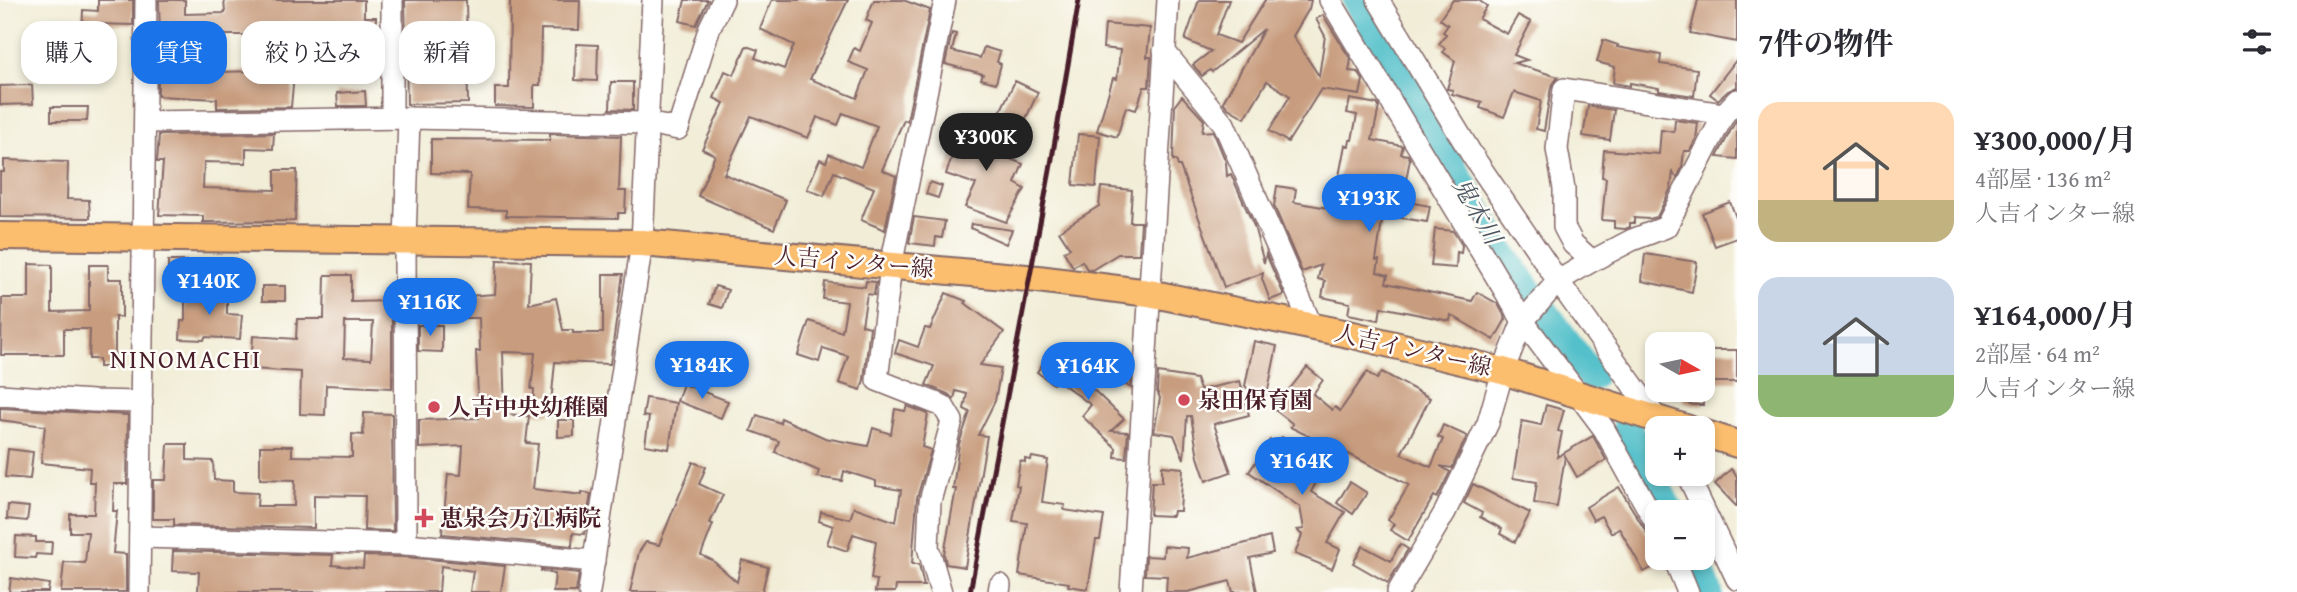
<!DOCTYPE html>
<html lang="ja">
<meta charset="utf-8">
<style>
:root{--surface:#fff;--page:#f2f2f3;--text:#2b2b33;--muted:#7c7c81;--accent:#1a73e8}
body{margin:0;font-family:"Gentium Book Plus","Noto Serif JP",serif;background:var(--page);color:var(--text);height:100vh;display:flex;flex-direction:column;font-size:26px;white-space:nowrap}
*{box-sizing:border-box;margin:0}
p{font-size:23px;color:var(--muted)}
.icon{flex:none;width:38px;height:38px;fill:none;stroke:currentColor;stroke-width:2;stroke-linecap:round;stroke-linejoin:round}
.map{position:relative;flex:1;overflow:hidden}
.panel{display:flex;flex-direction:column;background:var(--surface);width:560px}
.panel>*{flex:none}
.guide{position:absolute;left:21px;top:21px;width:665px;height:63px;display:flex;gap:14px}
.needle{width:46px;rotate:99deg}
.fabs{position:absolute;left:1645px;top:332px;display:grid;gap:14px}
.fabs a{display:grid;place-items:center;width:70px;height:70px;border-radius:14px;background:var(--surface);box-shadow:0 4px 10px #0003;font-size:35px}
.price{position:absolute;translate:-50% -60px;padding:0 16px;border-radius:24px;background:var(--accent);color:#fff;font-size:23px;line-height:46px;filter:drop-shadow(0 2px 4px #0008)}
.price::after{content:'';position:absolute;left:50%;top:42px;width:21px;height:16px;margin-left:-10px;background:inherit;clip-path:polygon(0 0,100% 0,50% 100%)}
.price.current{background:#222;color:#fff}
ul{padding:0;list-style:none}
li{display:flex;align-items:center;gap:21px;height:175px;padding:0 21px}
li span{display:grid;place-items:center;flex:none;width:196px;height:140px;border-radius:21px;color:#555}
li>.icon{margin-inline-start:auto}
span .icon{width:84px;height:84px;fill:#fffc;stroke-width:1}
li b{font-size:30px}
h2{display:flex;justify-content:space-between;align-items:center;height:84px;padding:0 21px;font-size:30px}
.chip{padding:0 24px;border-radius:21px;background:var(--surface);box-shadow:0 4px 10px #0003;font-size:24px;line-height:63px}
.chip.current{background:var(--accent);color:#fff}
main{display:flex;flex:1;min-height:0}
.map>svg:first-child{display:block}
</style>
<main>
<div class="map">
<svg width="1737" height="592" viewBox="0 0 1737 592">
<rect width="100%" height="100%" fill="#fdfcf7"/>
<filter id="ink" filterUnits="userSpaceOnUse"><feTurbulence type="fractalNoise" baseFrequency=".0143" numOctaves="2"/><feDisplacementMap in="SourceGraphic" scale="14" xChannelSelector="R" yChannelSelector="G"/><feConvolveMatrix kernelMatrix="1 2 1 2 8 2 1 2 1" color-interpolation-filters="sRGB"/></filter>
<filter id="wash" filterUnits="userSpaceOnUse"><feTurbulence type="fractalNoise" baseFrequency=".00686" numOctaves="4" result="noise"/><feDisplacementMap in="SourceGraphic" scale="28" xChannelSelector="R" yChannelSelector="G"/><feGaussianBlur stdDeviation="1.57" result="paint"/><feColorMatrix in="noise" values="0 0 0 0 0 0 0 0 0 0 0 0 0 0 0 0 0 1.4 0 .05"/><feComposite in="paint" operator="in"/></filter>
<g filter="url(#wash)">
<rect width="100%" height="100%" fill="#f1edd7"/>
<g fill="none" stroke-linecap="round" stroke-linejoin="round">
<g stroke="#52c0ca" stroke-width="30">
<path d="M 1357,0 L 1502,255 L 1591,376"/>
<path d="M 1627,429 L 1670,513"/>
<path d="M 1694,558 L 1708,592"/>
</g>
</g>
<g id="blocks">
<g fill="#c89c7e" fill-rule="evenodd">
<path d="M 98,0 L 133,0 L 133,25 L 97,24 L 96,37 L 82,37 L 83,10 L 98,11 Z"/>
<path d="M 159,0 L 185,0 L 185,14 L 225,13 L 224,0 L 364,0 L 364,17 L 376,17 L 376,33 L 341,32 L 340,44 L 304,44 L 303,74 L 294,74 L 291,107 L 217,108 L 217,99 L 158,96 L 158,71 L 161,71 ZM 217,35 L 259,35 L 258,71 L 217,72 Z"/>
<path d="M 405,0 L 466,0 L 468,103 L 407,104 Z"/>
<path d="M 510,0 L 580,0 L 579,30 L 541,29 L 540,85 L 534,85 L 534,107 L 495,106 L 495,88 L 509,88 Z"/>
<path d="M 685,0 L 708,0 L 696,25 L 680,21 Z"/>
<path d="M 772,0 L 848,0 L 810,79 L 857,98 L 868,70 L 848,62 L 854,48 L 860,51 L 872,23 L 866,20 L 874,0 L 903,0 L 930,10 L 907,121 L 904,120 L 898,133 L 882,170 L 896,176 L 885,230 L 861,220 L 874,188 L 834,172 L 824,196 L 807,189 L 820,159 L 826,162 L 829,154 L 861,167 L 877,126 L 843,113 L 838,125 L 817,117 L 808,138 L 751,116 L 724,174 L 786,200 L 774,229 L 698,196 L 715,155 L 702,149 L 724,103 L 714,98 L 725,71 L 734,75 L 746,46 L 758,50 L 755,58 L 784,69 L 794,45 L 760,29 Z"/>
<path d="M 1199,0 L 1229,0 L 1216,35 L 1238,43 L 1265,0 L 1311,0 L 1309,9 L 1293,36 L 1319,76 L 1325,36 L 1316,19 L 1323,15 L 1351,60 L 1349,71 L 1358,72 L 1363,80 L 1360,95 L 1321,89 L 1288,142 L 1269,131 L 1290,96 L 1267,81 L 1245,118 L 1228,108 L 1223,102 L 1264,29 L 1212,72 L 1210,70 L 1202,76 L 1193,65 L 1211,51 L 1185,40 Z"/>
<path d="M 1453,0 L 1478,0 L 1487,6 L 1479,19 L 1507,34 L 1518,15 L 1531,22 L 1514,55 L 1527,60 L 1514,63 L 1558,77 L 1551,87 L 1544,131 L 1536,129 L 1541,101 L 1514,92 L 1504,117 L 1480,108 L 1482,102 L 1452,94 L 1453,90 L 1447,89 L 1455,61 L 1443,52 L 1445,48 L 1439,44 L 1446,34 L 1443,32 L 1448,25 L 1440,19 Z"/>
<path d="M 1698,0 L 1737,0 L 1737,42 L 1690,33 Z"/>
<path d="M 1105,24 L 1150,28 L 1147,57 L 1151,57 L 1149,87 L 1144,87 L 1136,110 L 1126,107 L 1117,137 L 1097,131 L 1113,78 L 1117,79 L 1120,50 L 1103,48 Z"/>
<path d="M 952,33 L 956,34 L 952,51 L 980,58 L 984,47 L 1000,52 L 997,62 L 1001,64 L 996,83 L 981,79 L 983,74 L 945,64 Z"/>
<path d="M 1603,40 L 1618,45 L 1617,47 L 1661,55 L 1660,64 L 1697,69 L 1694,96 L 1659,91 L 1659,88 L 1630,83 L 1630,86 L 1613,83 L 1615,67 L 1597,62 Z"/>
<path d="M 576,44 L 598,45 L 597,81 L 575,80 Z"/>
<path d="M 1737,59 L 1737,87 L 1728,91 L 1718,100 L 1710,94 Z"/>
<path d="M 361,62 L 378,62 L 378,75 L 362,75 Z"/>
<path d="M 1015,81 L 1038,92 L 1023,125 L 999,114 Z"/>
<path d="M 611,82 L 633,82 L 633,110 L 610,109 Z"/>
<path d="M 32,85 L 33,104 L 0,105 L 0,86 Z"/>
<path d="M 365,91 L 366,106 L 338,106 L 337,93 Z"/>
<path d="M 1182,96 L 1204,120 L 1202,132 L 1213,131 L 1226,162 L 1227,176 L 1231,174 L 1254,226 L 1264,263 L 1266,254 L 1284,295 L 1270,300 L 1262,279 L 1263,273 L 1224,287 L 1180,166 L 1178,166 L 1176,160 L 1173,160 L 1175,105 Z"/>
<path d="M 1350,99 L 1377,104 L 1379,107 L 1372,140 L 1403,146 L 1401,154 L 1408,155 L 1410,159 L 1402,201 L 1430,206 L 1427,222 L 1383,215 L 1376,260 L 1379,260 L 1377,272 L 1388,275 L 1386,283 L 1472,301 L 1477,292 L 1498,304 L 1506,319 L 1494,340 L 1451,315 L 1450,321 L 1381,307 L 1379,320 L 1348,314 L 1350,303 L 1322,297 L 1325,281 L 1318,279 L 1321,265 L 1302,272 L 1274,206 L 1277,186 L 1296,189 L 1294,202 L 1328,208 L 1331,191 L 1336,192 L 1345,145 L 1349,146 L 1350,140 L 1352,140 L 1357,115 L 1347,113 Z"/>
<path d="M 1588,106 L 1614,110 L 1610,140 L 1583,136 Z"/>
<path d="M 51,107 L 88,107 L 87,121 L 51,121 Z"/>
<path d="M 965,118 L 992,127 L 985,149 L 1023,164 L 1015,183 L 1025,189 L 1006,222 L 965,207 L 976,184 L 946,174 Z"/>
<path d="M 1737,119 L 1737,159 L 1717,157 L 1735,122 Z"/>
<path d="M 1675,120 L 1698,123 L 1696,139 L 1690,151 L 1684,151 L 1682,168 L 1677,178 L 1673,172 L 1671,188 L 1657,217 L 1649,219 L 1634,218 L 1634,223 L 1630,223 L 1630,227 L 1625,229 L 1614,228 L 1614,221 L 1602,220 L 1606,178 L 1602,177 L 1604,150 L 1659,154 L 1661,130 L 1674,132 Z"/>
<path d="M 274,133 L 273,149 L 246,148 L 246,163 L 204,162 L 203,188 L 275,190 L 275,170 L 297,170 L 295,221 L 203,222 L 203,216 L 159,215 L 163,162 L 157,162 L 159,135 Z"/>
<path d="M 550,134 L 621,136 L 619,191 L 626,191 L 625,213 L 618,213 L 618,218 L 506,216 L 506,210 L 468,209 L 470,174 L 431,173 L 431,139 L 550,140 Z"/>
<path d="M 1078,134 L 1100,136 L 1096,187 L 1073,185 Z"/>
<path d="M 4,160 L 68,162 L 67,199 L 89,200 L 90,218 L 0,217 L 0,172 L 4,172 Z"/>
<path d="M 930,182 L 942,186 L 938,198 L 926,194 Z"/>
<path d="M 1101,187 L 1132,190 L 1130,222 L 1141,222 L 1139,254 L 1118,254 L 1092,270 L 1087,269 L 1082,261 L 1073,267 L 1064,252 L 1070,248 L 1059,231 L 1099,206 Z"/>
<path d="M 1730,202 L 1737,220 L 1737,238 L 1715,246 L 1702,213 Z"/>
<path d="M 914,217 L 945,221 L 942,238 L 936,237 L 935,246 L 909,243 Z"/>
<path d="M 971,224 L 1012,230 L 1006,244 L 970,228 Z"/>
<path d="M 1435,229 L 1453,231 L 1462,245 L 1461,253 L 1457,252 L 1456,268 L 1431,266 Z"/>
<path d="M 1645,254 L 1697,262 L 1692,292 L 1642,281 Z"/>
<path d="M 497,260 L 531,261 L 529,304 L 556,298 L 563,330 L 573,330 L 573,333 L 603,333 L 603,274 L 623,274 L 610,364 L 555,362 L 550,414 L 533,413 L 534,389 L 531,389 L 535,353 L 503,352 L 505,414 L 529,416 L 526,443 L 538,444 L 533,489 L 582,495 L 582,492 L 591,494 L 584,534 L 573,533 L 572,546 L 442,534 L 448,474 L 461,475 L 463,446 L 419,448 L 419,420 L 479,418 L 476,351 L 480,351 L 479,318 L 453,318 L 453,297 L 495,294 Z"/>
<path d="M 168,261 L 186,261 L 187,289 L 168,289 Z"/>
<path d="M 29,264 L 52,265 L 52,312 L 89,311 L 89,265 L 108,265 L 108,279 L 122,279 L 122,317 L 115,317 L 115,367 L 99,367 L 99,359 L 89,359 L 90,329 L 64,329 L 64,355 L 1,355 L 2,298 L 29,298 Z"/>
<path d="M 325,275 L 351,275 L 351,302 L 392,301 L 392,388 L 326,385 L 325,415 L 300,414 L 301,372 L 251,369 L 253,336 L 296,339 L 297,319 L 324,319 ZM 345,322 L 373,322 L 371,359 L 344,358 Z"/>
<path d="M 866,281 L 876,282 L 874,295 L 867,294 L 862,325 L 870,327 L 864,379 L 861,390 L 839,383 L 848,356 L 823,348 L 819,362 L 798,355 L 809,321 L 842,332 L 847,302 L 823,299 L 825,282 L 865,287 Z"/>
<rect x="262" y="286" width="23" height="15"/>
<path d="M 715,286 L 728,290 L 722,308 L 709,304 Z"/>
<path d="M 185,290 L 227,291 L 227,314 L 242,315 L 240,339 L 205,337 L 204,340 L 180,339 L 181,321 L 185,321 Z"/>
<path d="M 946,293 L 966,301 L 965,303 L 1004,332 L 980,365 L 1001,368 L 995,401 L 978,435 L 987,436 L 965,567 L 946,564 L 944,554 L 956,489 L 953,489 L 959,444 L 970,412 L 964,409 L 967,394 L 956,391 L 954,399 L 948,394 L 926,385 L 934,366 L 895,353 L 899,340 L 918,347 L 925,328 L 930,329 Z"/>
<path d="M 418,325 L 442,325 L 442,352 L 418,351 Z"/>
<path d="M 1254,341 L 1277,346 L 1267,395 L 1253,393 L 1245,386 Z"/>
<path d="M 1052,350 L 1124,419 L 1111,431 L 1128,432 L 1126,458 L 1115,457 L 1116,448 L 1082,416 L 1091,405 L 1056,379 L 1053,384 L 1037,372 Z"/>
<rect x="1703" y="350" width="34" height="32"/>
<path d="M 1117,364 L 1132,365 L 1131,388 L 1116,378 Z"/>
<path d="M 1307,367 L 1323,380 L 1313,394 L 1332,410 L 1335,407 L 1340,411 L 1367,372 L 1377,379 L 1382,372 L 1430,398 L 1401,454 L 1431,467 L 1443,439 L 1438,437 L 1443,425 L 1467,436 L 1452,468 L 1440,466 L 1450,472 L 1437,498 L 1434,496 L 1408,541 L 1390,530 L 1394,524 L 1388,520 L 1409,485 L 1335,447 L 1335,449 L 1290,427 L 1293,424 L 1274,409 Z"/>
<path d="M 1158,373 L 1196,379 L 1200,390 L 1240,381 L 1249,415 L 1214,424 L 1231,472 L 1206,481 L 1198,457 L 1191,416 L 1187,416 L 1184,459 L 1174,435 L 1154,432 L 1160,398 L 1157,391 Z"/>
<path d="M 683,384 L 728,401 L 721,418 L 677,401 Z"/>
<path d="M 1703,390 L 1703,405 L 1693,405 L 1683,401 L 1683,391 Z"/>
<path d="M 646,398 L 676,403 L 669,449 L 645,445 L 649,417 L 643,416 Z"/>
<path d="M 1546,405 L 1564,410 L 1558,431 L 1562,432 L 1557,457 L 1593,436 L 1606,460 L 1577,477 L 1565,456 L 1557,507 L 1534,503 L 1537,482 L 1513,478 L 1522,421 L 1541,425 Z"/>
<path d="M 907,406 L 928,414 L 922,447 L 931,450 L 917,498 L 912,564 L 919,564 L 924,586 L 896,586 L 895,592 L 875,592 L 877,580 L 871,579 L 876,541 L 853,534 L 847,551 L 827,544 L 833,526 L 819,521 L 821,512 L 850,519 L 854,507 L 896,522 L 901,490 L 876,486 L 876,481 L 844,471 L 842,481 L 817,477 L 819,471 L 775,452 L 779,441 L 751,431 L 757,415 L 780,423 L 781,418 L 825,438 L 868,446 L 873,428 L 891,434 L 895,409 L 905,411 Z"/>
<path d="M 0,408 L 128,415 L 127,484 L 114,484 L 113,511 L 117,511 L 113,553 L 126,554 L 126,592 L 61,592 L 64,562 L 85,563 L 88,532 L 70,532 L 70,514 L 94,514 L 95,482 L 89,482 L 90,468 L 41,463 L 45,426 L 0,420 Z"/>
<path d="M 364,413 L 392,414 L 393,531 L 364,530 L 365,496 L 314,495 L 314,528 L 174,525 L 174,519 L 153,519 L 153,480 L 166,480 L 168,444 L 187,444 L 187,460 L 213,461 L 214,480 L 233,481 L 233,492 L 258,493 L 257,506 L 294,506 L 295,480 L 260,479 L 260,446 L 292,446 L 292,456 L 352,457 L 352,434 L 363,435 Z"/>
<path d="M 558,420 L 574,420 L 574,436 L 558,437 Z"/>
<path d="M 1282,437 L 1325,466 L 1311,492 L 1345,512 L 1327,543 L 1340,549 L 1332,569 L 1295,554 L 1302,535 L 1297,530 L 1304,529 L 1300,507 L 1249,472 L 1270,440 L 1275,444 Z"/>
<path d="M 8,449 L 33,452 L 30,479 L 5,477 Z"/>
<path d="M 1032,457 L 1048,460 L 1042,502 L 1065,505 L 1064,510 L 1104,516 L 1100,540 L 1096,540 L 1088,589 L 1068,586 L 1069,583 L 1019,575 L 1027,523 L 1013,521 L 1019,486 L 1016,485 L 1020,461 L 1025,462 L 1025,459 L 1031,460 Z"/>
<path d="M 693,462 L 706,467 L 699,484 L 723,495 L 710,523 L 713,524 L 701,555 L 712,560 L 737,582 L 742,560 L 768,567 L 762,592 L 630,592 L 639,552 L 646,542 L 659,545 Z"/>
<path d="M 1162,466 L 1183,468 L 1180,511 L 1173,511 L 1172,516 L 1150,515 L 1152,482 L 1162,482 Z"/>
<path d="M 1731,469 L 1737,476 L 1737,507 L 1715,484 Z"/>
<path d="M 1350,482 L 1367,493 L 1353,514 L 1337,503 Z"/>
<path d="M 1473,484 L 1530,513 L 1515,542 L 1500,534 L 1502,529 L 1480,517 L 1482,513 L 1464,503 Z"/>
<path d="M 1619,487 L 1657,550 L 1657,558 L 1661,558 L 1662,562 L 1644,572 L 1619,528 L 1611,533 L 1601,516 L 1593,520 L 1586,507 Z"/>
<path d="M 8,505 L 29,507 L 27,521 L 7,519 Z"/>
<path d="M 16,536 L 36,537 L 36,542 L 52,542 L 51,555 L 36,554 L 35,558 L 15,557 Z"/>
<path d="M 1270,537 L 1273,553 L 1250,558 L 1257,592 L 1233,592 L 1230,581 L 1188,592 L 1166,592 L 1167,576 L 1145,575 L 1146,556 L 1163,557 L 1164,546 L 1188,548 L 1187,558 Z"/>
<path d="M 1400,544 L 1408,549 L 1388,583 L 1353,563 L 1363,546 L 1391,561 Z"/>
<path d="M 173,551 L 333,555 L 332,565 L 363,568 L 364,556 L 405,557 L 505,566 L 501,592 L 470,592 L 473,571 L 441,566 L 439,592 L 198,592 L 199,572 L 172,571 Z"/>
<path d="M 541,569 L 579,573 L 576,592 L 553,592 L 555,574 L 541,571 Z"/>
<path d="M 11,578 L 49,584 L 48,592 L 9,592 Z"/>
</g>
</g>
</g>
<g filter="url(#ink)">
<use href="#blocks" fill-opacity="0" stroke="#846767" stroke-width="2"/>
<g fill="none" stroke-linecap="round" stroke-linejoin="round">
<defs>
<g id="minor">
<path d="M 392,0 L 392,118"/>
<path d="M 1330,0 L 1523,321 L 1604,429 L 1657,525"/>
<path d="M 1378,0 L 1472,155 L 1558,281 L 1660,423"/>
<path d="M 1164,51 L 1224,124 L 1312,327"/>
<path d="M 146,122 L 409,118 L 646,123 L 678,129 L 709,29 L 723,0"/>
<path d="M 1592,261 L 1632,240 L 1666,227 L 1724,114 L 1737,100"/>
<path d="M 0,395 L 93,401 L 142,402"/>
<path d="M 1687,474 L 1737,579"/>
<path d="M 140,537 L 406,544 L 594,561"/>
<path d="M 406,544 L 405,240 L 409,118"/>
<path d="M 1674,558 L 1688,592"/>
<path d="M 139,592 L 146,0"/>
<path d="M 589,592 L 642,243 L 653,0"/>
<path d="M 941,592 L 928,547 L 930,501 L 952,421 L 943,406 L 877,380 L 891,266 L 945,0"/>
<path d="M 999,592 L 1000,585"/>
<path d="M 1131,592 L 1168,0"/>
<path d="M 1398,592 L 1445,512 L 1488,423 L 1503,371 L 1523,321 L 1558,281 L 1592,261 L 1573,244 L 1564,227 L 1564,189 L 1557,149 L 1564,89 L 1724,114"/>
</g>
<g id="major">
<path d="M 0,236 L 642,243 L 1038,279 L 1149,293 L 1353,335 L 1503,371 L 1689,429"/>
<path d="M 1703,433 L 1737,444"/>
</g>
</defs>
<use href="#minor" stroke="#846767" stroke-width="24"/>
<use href="#major" stroke="#846767" stroke-width="30"/>
<use href="#minor" stroke="#fff" stroke-width="21"/>
<use href="#major" stroke="#fbbd6e" stroke-width="26"/>
<path stroke="#4a1f2b" stroke-width="5" d="M 970,592 L 1050,170 L 1079,0"/>
</g>
</g>
<g fill="#d1495b" stroke="#fdfcf7" stroke-width="2.5">
<circle cx="1184" cy="400" r="7"/>
<circle cx="434" cy="407" r="7"/>
<path d="M420.5 507.5h7v7h7v7h-7v7h-7v-7h-7v-7h7z"/>
</g>
<g text-anchor="middle" stroke-width="5" stroke-linejoin="round" paint-order="stroke">
<g font-size="23" fill="#4a1f2b" stroke="#fdfcf7">
<text transform="translate(854 262) rotate(5)" y="8">人吉インター線</text>
<text transform="translate(1413 350) rotate(13)" y="8">人吉インター線</text>
</g>
<g font-size="23" font-weight="bold" fill="#4a1f2b" stroke="#fdfcf7" text-anchor="start">
<text x="1198" y="408">泉田保育園</text>
<text x="448" y="415">人吉中央幼稚園</text>
<text x="440" y="526">恵泉会万江病院</text>
</g>
<g font-size="24" font-style="italic" fill="#4d5763" stroke="#fdfcf7">
<text transform="translate(1477 211) rotate(60)" y="8">鬼木川</text>
</g>
<g font-size="26" letter-spacing="2" fill="#4a1f2b" stroke="#fdfcf7">
<text x="186" y="368">NINOMACHI</text>
</g>
</g>
</svg>
<div class="fabs">
<a><svg class="needle" viewBox="-14 -14 28 28"><path d="M0-13l5 13h-10z" fill="#e53935"/><path d="M0 13l5-13h-10z" fill="#7c7c81"/></svg></a>
<a>+</a>
<a>−</a>
</div>
<b class="price current" style="left:986px;top:173px">¥300K</b>
<b class="price" style="left:1369px;top:234px">¥193K</b>
<b class="price" style="left:209px;top:317px">¥140K</b>
<b class="price" style="left:430px;top:338px">¥116K</b>
<b class="price" style="left:702px;top:401px">¥184K</b>
<b class="price" style="left:1088px;top:402px">¥164K</b>
<b class="price" style="left:1302px;top:497px">¥164K</b>
<div class="guide">
<a class="chip">購入</a>
<a class="chip current">賃貸</a>
<a class="chip">絞り込み</a>
<a class="chip">新着</a>
</div>
</div>
<section class="panel">
<h2>7件の物件<svg class="icon" aria-label="filters" viewBox="0 0 24 24"><path d="M4 7h16M4 17h16"/><circle cx="9" cy="7" r="2"/><circle cx="15" cy="17" r="2"/></svg></h2>
<ul>
<li><span style="background:linear-gradient(#ffd9b3 70%,#c2b280 0)"><svg class="icon" aria-label="home" viewBox="0 0 24 24"><path d="M3 11l9-7 9 7M6 9v11h12V9"/></svg></span><div><b>¥300,000/月</b><p>4部屋 · 136 m²</p><p>人吉インター線</p></div></li>
<li><span style="background:linear-gradient(#c9d6e8 70%,#8fb573 0)"><svg class="icon" aria-label="home" viewBox="0 0 24 24"><path d="M3 11l9-7 9 7M6 9v11h12V9"/></svg></span><div><b>¥164,000/月</b><p>2部屋 · 64 m²</p><p>人吉インター線</p></div></li>
</ul>
</section>
</main>
